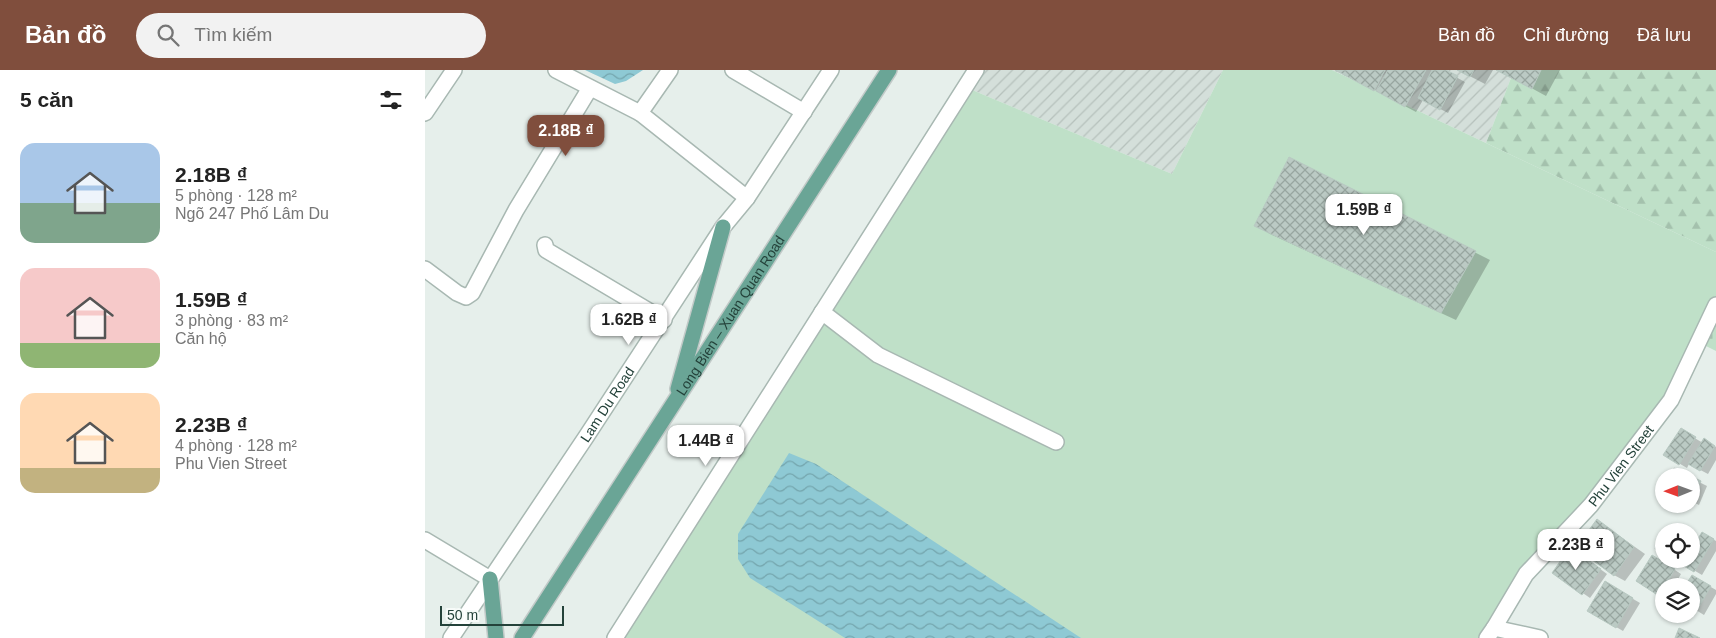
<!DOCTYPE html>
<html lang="vi">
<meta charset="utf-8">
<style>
:root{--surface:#fff;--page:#f2f2f2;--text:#222;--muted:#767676;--accent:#804e3d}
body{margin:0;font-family:Helvetica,sans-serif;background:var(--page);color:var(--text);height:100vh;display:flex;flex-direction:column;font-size:19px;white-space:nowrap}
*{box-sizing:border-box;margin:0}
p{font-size:16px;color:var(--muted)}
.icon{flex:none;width:28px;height:28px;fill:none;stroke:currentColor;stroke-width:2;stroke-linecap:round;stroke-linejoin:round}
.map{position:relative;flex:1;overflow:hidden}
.drawer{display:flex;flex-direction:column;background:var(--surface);width:425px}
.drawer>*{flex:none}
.needle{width:32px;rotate:269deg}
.fabs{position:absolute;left:1230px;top:398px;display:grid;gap:10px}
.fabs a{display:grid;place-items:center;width:45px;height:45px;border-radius:50%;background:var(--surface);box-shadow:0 1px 4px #0004;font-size:25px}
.scale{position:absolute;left:15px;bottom:12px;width:124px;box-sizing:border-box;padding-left:5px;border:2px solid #24423a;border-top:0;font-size:14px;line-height:18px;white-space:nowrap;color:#24423a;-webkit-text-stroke:4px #f7fbf9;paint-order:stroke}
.price{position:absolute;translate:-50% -42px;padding:0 11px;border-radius:10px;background:#fff;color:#222;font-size:16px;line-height:32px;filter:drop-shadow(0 1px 2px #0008)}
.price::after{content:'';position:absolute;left:50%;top:30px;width:15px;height:11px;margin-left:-8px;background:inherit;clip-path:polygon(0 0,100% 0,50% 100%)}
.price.selected{background:var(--accent);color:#fff}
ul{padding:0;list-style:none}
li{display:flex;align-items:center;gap:15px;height:125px;padding:0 20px}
li span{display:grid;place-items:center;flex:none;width:140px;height:100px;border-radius:15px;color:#555}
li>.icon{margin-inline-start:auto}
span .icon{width:60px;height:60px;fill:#fffc;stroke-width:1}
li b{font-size:21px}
h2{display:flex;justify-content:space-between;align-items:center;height:60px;padding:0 20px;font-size:21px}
header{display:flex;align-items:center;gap:30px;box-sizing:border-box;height:70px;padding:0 25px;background:var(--accent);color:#fff}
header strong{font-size:24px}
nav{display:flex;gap:28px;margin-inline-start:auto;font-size:18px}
.search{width:350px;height:45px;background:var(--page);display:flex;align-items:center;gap:12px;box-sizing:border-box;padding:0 18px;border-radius:28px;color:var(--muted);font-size:19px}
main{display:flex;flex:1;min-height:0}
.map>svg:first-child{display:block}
</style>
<header>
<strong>Bản đồ</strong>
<div class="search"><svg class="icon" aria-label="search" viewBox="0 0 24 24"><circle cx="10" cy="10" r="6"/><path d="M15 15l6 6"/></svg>Tìm kiếm</div>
<nav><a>Bản đồ</a><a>Chỉ đường</a><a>Đã lưu</a></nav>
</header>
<main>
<section class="drawer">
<h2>5 căn<svg class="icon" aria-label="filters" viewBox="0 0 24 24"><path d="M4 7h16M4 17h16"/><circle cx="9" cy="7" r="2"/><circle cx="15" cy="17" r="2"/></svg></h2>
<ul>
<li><span style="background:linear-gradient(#a9c7e8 60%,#7fa58c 0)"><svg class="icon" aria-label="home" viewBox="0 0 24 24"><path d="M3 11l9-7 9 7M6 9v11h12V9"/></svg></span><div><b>2.18B ₫</b><p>5 phòng · 128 m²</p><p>Ngõ 247 Phố Lâm Du</p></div></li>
<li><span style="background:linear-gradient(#f6c9c9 75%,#8fb573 0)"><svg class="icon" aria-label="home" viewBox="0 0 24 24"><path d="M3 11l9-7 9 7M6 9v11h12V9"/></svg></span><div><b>1.59B ₫</b><p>3 phòng · 83 m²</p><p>Căn hộ</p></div></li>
<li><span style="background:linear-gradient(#ffd9b3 75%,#c2b280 0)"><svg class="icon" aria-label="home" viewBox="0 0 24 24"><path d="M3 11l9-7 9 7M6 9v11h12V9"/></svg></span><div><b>2.23B ₫</b><p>4 phòng · 128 m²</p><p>Phu Vien Street</p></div></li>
</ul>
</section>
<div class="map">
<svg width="1291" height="568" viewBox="0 0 1291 568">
<defs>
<pattern id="industrial-furrows" width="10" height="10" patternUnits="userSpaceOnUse" patternTransform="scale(1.25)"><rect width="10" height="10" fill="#d4dfda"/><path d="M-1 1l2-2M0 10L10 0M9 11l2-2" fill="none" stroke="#b6c1bc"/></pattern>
<pattern id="forest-firs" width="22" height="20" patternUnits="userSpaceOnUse" patternTransform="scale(1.25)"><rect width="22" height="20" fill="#bfe0c8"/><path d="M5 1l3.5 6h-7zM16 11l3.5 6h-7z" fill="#a4c1ad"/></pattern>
<pattern id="cemetery-stones" width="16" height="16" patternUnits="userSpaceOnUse" patternTransform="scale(1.25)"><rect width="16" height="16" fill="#bfe0c8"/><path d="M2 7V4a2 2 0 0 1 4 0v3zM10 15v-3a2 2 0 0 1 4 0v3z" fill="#a4c1ad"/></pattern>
<pattern id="water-waves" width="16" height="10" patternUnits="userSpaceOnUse" patternTransform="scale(1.25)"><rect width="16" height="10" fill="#8ec9d4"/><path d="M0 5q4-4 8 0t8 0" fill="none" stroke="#74a5ad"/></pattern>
<pattern id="building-cross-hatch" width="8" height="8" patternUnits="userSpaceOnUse" patternTransform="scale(1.25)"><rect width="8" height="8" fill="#bbcac4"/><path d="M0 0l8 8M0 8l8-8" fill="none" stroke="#98a6a0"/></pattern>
</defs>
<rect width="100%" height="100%" fill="#e6efeb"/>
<g fill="url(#industrial-furrows)">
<path d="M 552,0 L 798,0 L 747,104 L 540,17 Z"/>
<path d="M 907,0 L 1089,0 L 1061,73 Z"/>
</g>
<path fill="url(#forest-firs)" d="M 1089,0 L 1291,0 L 1291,182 L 1061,73 Z"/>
<path fill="url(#cemetery-stones)" d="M 1291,253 L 1291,281 L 1281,276 Z"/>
<path fill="#bfe0c8" d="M 798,0 L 907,0 L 1291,182 L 1291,230 L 1246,330 L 1056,568 L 190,568 L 540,17 L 747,104 Z"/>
<g fill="url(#water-waves)">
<path d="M 160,0 L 218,0 L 201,11 L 190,14 Z"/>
<path d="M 364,383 L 391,394 L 656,568 L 420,568 L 325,508 L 313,489 L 313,464 Z"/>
</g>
<g fill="#0003">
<path d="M 912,0 L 1018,0 L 1040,12 L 1023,43 L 998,30 L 991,42 Z"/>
<path d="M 1033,0 L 1068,0 L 1060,14 Z"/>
<path d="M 1073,0 L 1135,0 L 1121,26 Z"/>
<path d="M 865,89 L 1065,190 L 1031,250 L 845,164 L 831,156 Z"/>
<path d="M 1256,360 L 1278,373 L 1286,374 L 1291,377 L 1291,390 L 1283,404 L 1264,394 L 1262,398 L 1240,385 Z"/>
<path d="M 1266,408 L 1282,416 L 1274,435 L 1266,431 Z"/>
<path d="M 1173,451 L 1220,484 L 1200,511 L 1189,505 Z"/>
<path d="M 1278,463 L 1291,471 L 1291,481 L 1277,505 L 1250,489 L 1266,489 L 1266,473 L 1270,475 Z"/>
<path d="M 1153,483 L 1182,504 L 1165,528 L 1129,503 Z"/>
<path d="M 1235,490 L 1256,504 L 1249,516 L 1239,516 L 1239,527 L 1213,511 Z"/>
<path d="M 1267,506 L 1291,520 L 1291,524 L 1279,545 L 1266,537 L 1266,516 L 1261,516 Z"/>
<path d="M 1181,513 L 1215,533 L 1198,561 L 1164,541 Z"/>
</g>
<g fill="url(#building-cross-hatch)" stroke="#b8c9c2">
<path d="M 910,0 L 960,0 L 949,21 Z"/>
<path d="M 963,0 L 1001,0 L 980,37 L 951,21 Z"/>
<path d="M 1007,0 L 1021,0 L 1033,6 L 1015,40 L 993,28 Z"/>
<path d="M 1032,0 L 1049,0 L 1045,7 Z"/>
<path d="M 1071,0 L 1116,0 L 1107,19 Z"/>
<path d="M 864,87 L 1051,181 L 1016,243 L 829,156 Z"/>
<path d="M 1256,358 L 1271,367 L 1254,395 L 1238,385 Z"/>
<path d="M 1279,368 L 1290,376 L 1275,401 L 1263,394 Z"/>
<path d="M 1249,398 L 1266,406 L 1245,406 Z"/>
<path d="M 1266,406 L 1276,411 L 1266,431 Z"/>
<path d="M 1172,449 L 1209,477 L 1189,506 L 1151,478 Z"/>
<path d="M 1239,462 L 1239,484 L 1230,479 Z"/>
<path d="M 1277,462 L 1289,469 L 1269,502 L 1257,495 L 1261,489 L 1266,489 L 1266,480 Z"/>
<path d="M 1145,477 L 1176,499 L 1157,525 L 1127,503 Z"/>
<path d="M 1227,485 L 1250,499 L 1234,526 L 1211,511 Z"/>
<path d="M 1247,489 L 1259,489 L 1256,494 Z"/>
<path d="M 1267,505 L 1286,516 L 1271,542 L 1266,539 L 1266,516 L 1260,516 Z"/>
<path d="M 1180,511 L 1208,528 L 1191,558 L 1162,541 Z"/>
<path d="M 1254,558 L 1275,568 L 1250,568 Z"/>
</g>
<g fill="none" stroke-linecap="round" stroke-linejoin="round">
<defs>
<g id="minor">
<path d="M 131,0 L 215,43 L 322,128"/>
<path d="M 308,0 L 379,42"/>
<path d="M 0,43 L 29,0"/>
<path d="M 215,43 L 245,0"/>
<path d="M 120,175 L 121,180 L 239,250"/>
<path d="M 0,199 L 32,223 L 41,227 L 47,223 L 91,140 L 165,18"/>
<path d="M 397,242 L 453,285 L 631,372"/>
<path d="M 0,470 L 65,509"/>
<path d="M 1069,558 L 1115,568"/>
<path id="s1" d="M 26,568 L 161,367 L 298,157 L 322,128 L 406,0"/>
<path d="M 190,568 L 551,0"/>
<path id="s2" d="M 1062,568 L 1069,558 L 1101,504 L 1166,435 L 1246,330 L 1291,235"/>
</g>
<g id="primary">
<path d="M 253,319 L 298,157"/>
<path d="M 65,509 L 71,568"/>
<path id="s3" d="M 97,568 L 464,0"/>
</g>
</defs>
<use href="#minor" stroke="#a8b8b2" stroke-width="18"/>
<use href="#primary" stroke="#c2cac8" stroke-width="18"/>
<use href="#minor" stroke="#fff" stroke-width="15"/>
<use href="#primary" stroke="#6aa596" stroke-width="15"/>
</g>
<g text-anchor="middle" stroke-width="4" stroke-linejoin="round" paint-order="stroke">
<g font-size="14" fill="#24423a" stroke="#f7fbf9">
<text dy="5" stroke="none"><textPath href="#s3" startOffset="384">Long Bien – Xuan Quan Road</textPath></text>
<text dy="5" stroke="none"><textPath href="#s1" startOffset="281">Lam Du Road</textPath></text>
<text dy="5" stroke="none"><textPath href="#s2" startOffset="219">Phu Vien Street</textPath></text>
</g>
</g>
</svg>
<div class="fabs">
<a><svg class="needle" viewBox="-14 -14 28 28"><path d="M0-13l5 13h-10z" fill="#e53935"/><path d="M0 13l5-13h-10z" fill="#767676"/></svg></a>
<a><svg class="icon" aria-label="locate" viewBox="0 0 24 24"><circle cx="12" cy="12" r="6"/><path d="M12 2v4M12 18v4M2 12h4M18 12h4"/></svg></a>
<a><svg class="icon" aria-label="layers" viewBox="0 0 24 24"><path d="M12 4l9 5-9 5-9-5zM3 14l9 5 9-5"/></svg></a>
</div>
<div class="scale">50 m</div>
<b class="price selected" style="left:141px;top:87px">2.18B ₫</b>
<b class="price" style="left:939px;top:166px">1.59B ₫</b>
<b class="price" style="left:204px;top:276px">1.62B ₫</b>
<b class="price" style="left:281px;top:397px">1.44B ₫</b>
<b class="price" style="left:1151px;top:501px">2.23B ₫</b>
</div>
</main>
